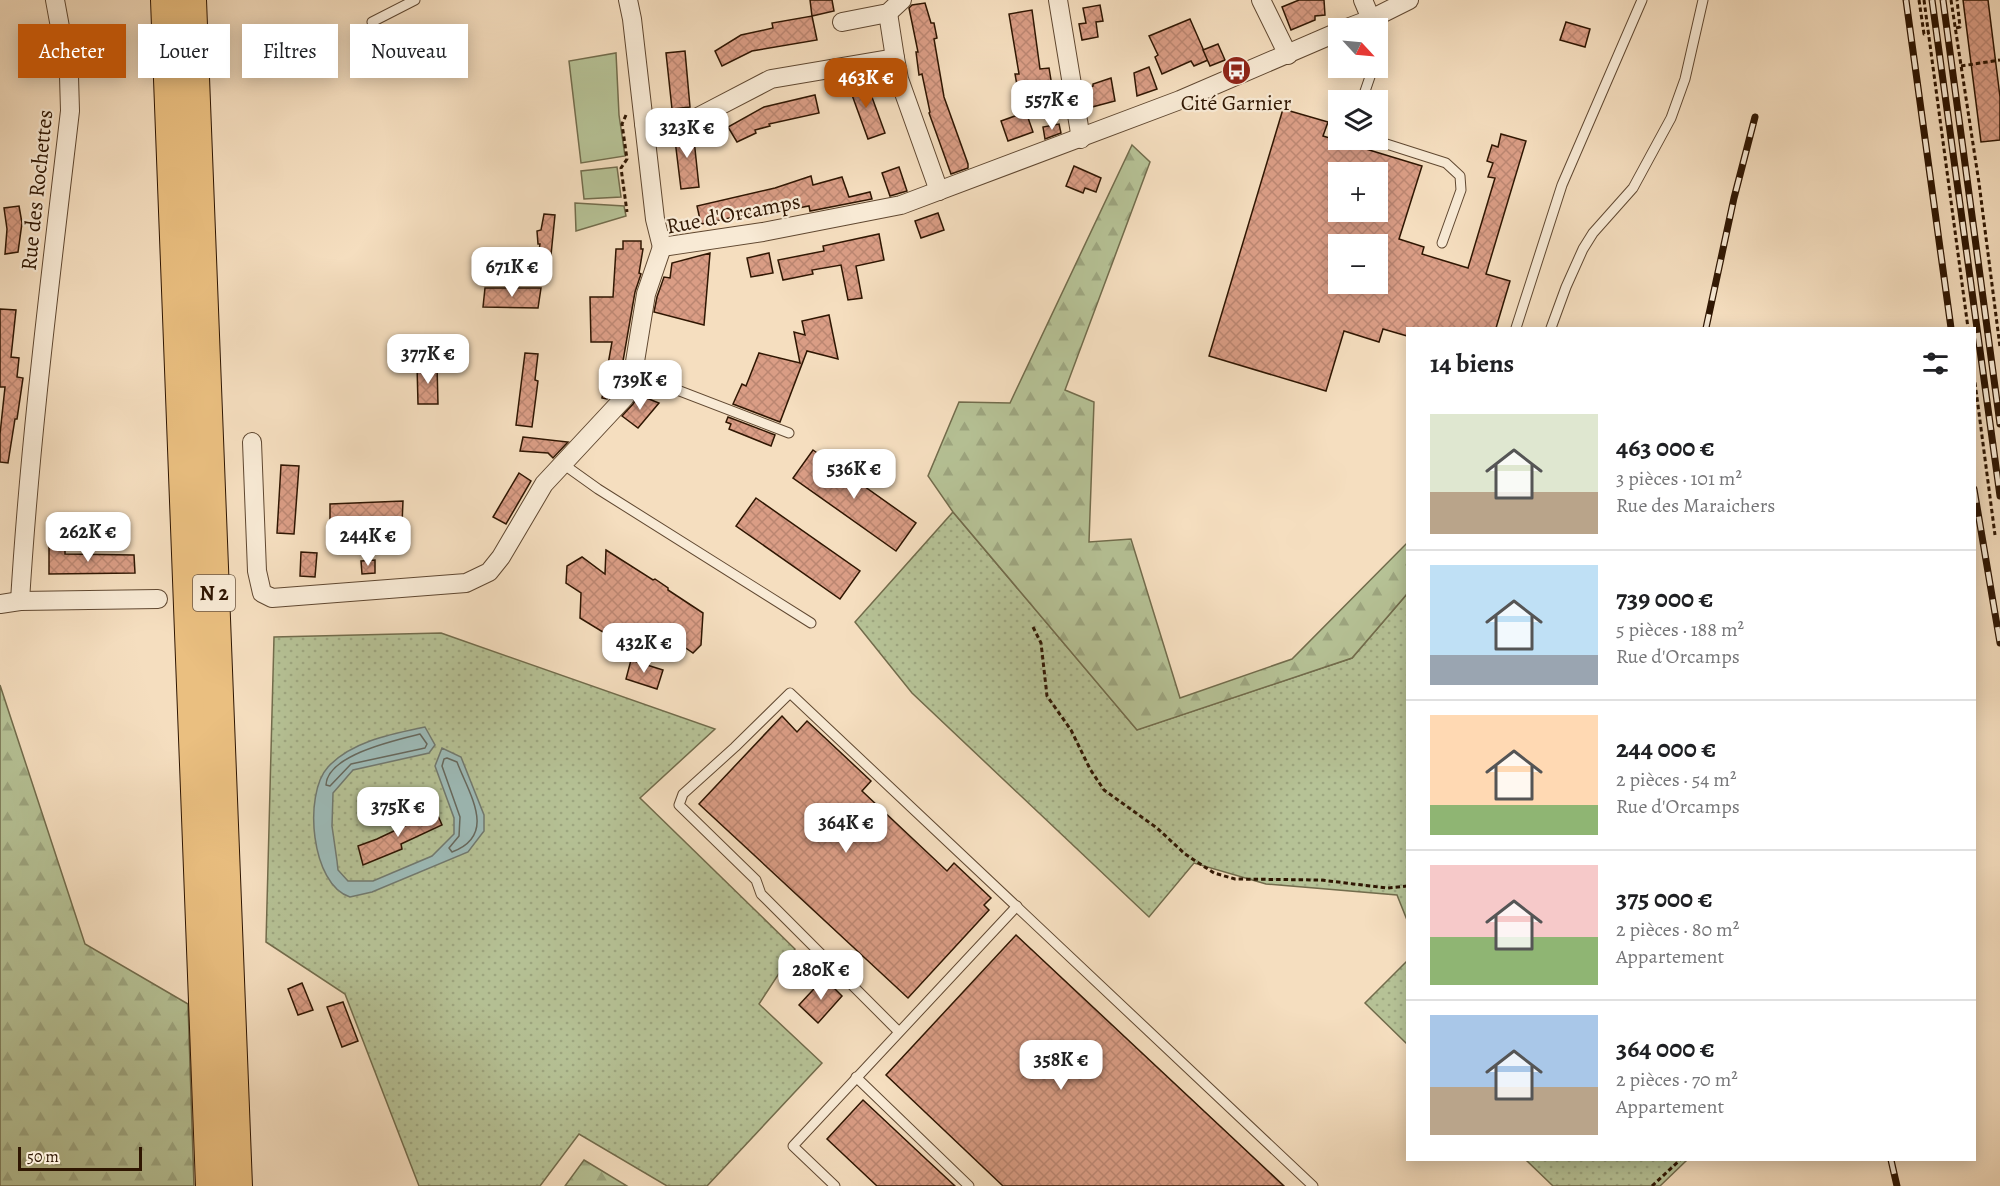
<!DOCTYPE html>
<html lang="fr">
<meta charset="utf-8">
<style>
:root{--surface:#fff;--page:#f6f6f6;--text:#202124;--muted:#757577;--line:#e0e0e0;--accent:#b45309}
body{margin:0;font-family:Alegreya,serif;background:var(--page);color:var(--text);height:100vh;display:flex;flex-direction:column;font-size:22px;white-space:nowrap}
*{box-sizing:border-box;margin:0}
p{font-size:20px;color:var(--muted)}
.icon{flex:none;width:33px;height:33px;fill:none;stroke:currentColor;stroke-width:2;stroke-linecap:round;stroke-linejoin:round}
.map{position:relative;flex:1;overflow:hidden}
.drawer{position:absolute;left:1406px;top:327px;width:570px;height:834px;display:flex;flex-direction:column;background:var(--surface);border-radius:0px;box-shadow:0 3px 15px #0003}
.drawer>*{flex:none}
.guide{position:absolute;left:18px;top:24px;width:570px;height:54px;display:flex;gap:12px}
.needle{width:39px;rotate:116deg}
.controls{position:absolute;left:1328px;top:18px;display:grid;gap:12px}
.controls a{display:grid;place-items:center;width:60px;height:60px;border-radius:0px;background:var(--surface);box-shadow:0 3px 15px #0003;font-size:30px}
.scale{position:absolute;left:18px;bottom:15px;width:124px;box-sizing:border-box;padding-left:6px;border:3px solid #2f1602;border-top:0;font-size:16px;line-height:21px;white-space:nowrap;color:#2f1602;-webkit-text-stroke:4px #f8ead5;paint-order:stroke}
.price{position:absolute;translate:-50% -51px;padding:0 14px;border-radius:12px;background:#fff;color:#222;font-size:20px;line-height:39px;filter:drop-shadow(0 2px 3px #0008)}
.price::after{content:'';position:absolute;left:50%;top:36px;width:18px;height:14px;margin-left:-9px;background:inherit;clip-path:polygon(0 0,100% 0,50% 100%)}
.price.selected{background:var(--accent);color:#fff}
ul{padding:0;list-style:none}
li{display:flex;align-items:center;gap:18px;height:150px;padding:0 24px}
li+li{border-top:2px solid var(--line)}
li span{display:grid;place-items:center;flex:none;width:168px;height:120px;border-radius:0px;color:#555}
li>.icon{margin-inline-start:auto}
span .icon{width:72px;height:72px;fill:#fffc;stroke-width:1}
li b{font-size:26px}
h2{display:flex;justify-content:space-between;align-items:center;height:72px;padding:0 24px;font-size:26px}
.pill{padding:0 21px;border-radius:0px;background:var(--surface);box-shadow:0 3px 15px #0003;font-size:21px;line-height:54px}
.pill.selected{background:var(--accent);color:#fff}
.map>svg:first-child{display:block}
</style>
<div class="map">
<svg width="2000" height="1186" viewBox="0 0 2000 1186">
<defs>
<pattern id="green-dots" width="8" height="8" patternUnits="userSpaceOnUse" patternTransform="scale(1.5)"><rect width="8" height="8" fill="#b6c296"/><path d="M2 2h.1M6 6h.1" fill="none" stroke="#9da680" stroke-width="1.8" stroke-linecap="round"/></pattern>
<pattern id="forest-firs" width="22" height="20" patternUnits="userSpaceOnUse" patternTransform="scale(1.5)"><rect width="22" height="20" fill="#b6c296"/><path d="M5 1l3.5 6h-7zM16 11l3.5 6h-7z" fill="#9da680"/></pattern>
<pattern id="building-cross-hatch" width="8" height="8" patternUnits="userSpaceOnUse" patternTransform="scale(1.5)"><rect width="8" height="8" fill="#da9d85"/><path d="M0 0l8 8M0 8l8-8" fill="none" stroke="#bb8671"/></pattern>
</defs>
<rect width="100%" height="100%" fill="#f5debf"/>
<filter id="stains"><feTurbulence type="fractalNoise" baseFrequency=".00333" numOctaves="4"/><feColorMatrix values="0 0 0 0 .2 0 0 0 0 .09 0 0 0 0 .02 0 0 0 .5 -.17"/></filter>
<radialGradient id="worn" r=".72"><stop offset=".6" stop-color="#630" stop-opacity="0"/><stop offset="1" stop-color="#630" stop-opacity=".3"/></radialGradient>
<g fill="url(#green-dots)" stroke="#726c4c" stroke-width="1.5">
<path d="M 953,512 L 1137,730 L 1352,658 L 1407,594 L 1407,920 L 1397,895 L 1266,884 L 1194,863 L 1149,917 L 912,693 L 855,622 Z"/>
<path d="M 441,633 L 715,729 L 640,798 L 795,949 L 759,1004 L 822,1063 L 707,1186 L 667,1186 L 579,1134 L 540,1186 L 419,1186 L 345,994 L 266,942 L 274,637 Z"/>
<path d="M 1407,961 L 1407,1044 L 1365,1003 Z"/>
<path d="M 1526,1160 L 1687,1160 L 1660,1186 L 1553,1186 Z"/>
</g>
<g fill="url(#forest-firs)" stroke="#726c4c" stroke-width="1.5">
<path d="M 1132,145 L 1150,162 L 1065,390 L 1094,402 L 1089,542 L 1131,539 L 1180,698 L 1292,659 L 1407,543 L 1407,594 L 1352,658 L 1137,730 L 953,512 L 928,476 L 959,402 L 1010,403 Z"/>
<path d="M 0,685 L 85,944 L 188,1004 L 194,1186 L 0,1186 Z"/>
<path d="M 584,1160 L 627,1186 L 565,1186 Z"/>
</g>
<g fill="#b6c296" stroke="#726c4c" stroke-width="1.5">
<path d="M 616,53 L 619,115 L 625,156 L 581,163 L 569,61 Z"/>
<path d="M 617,167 L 621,197 L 584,199 L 581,171 Z"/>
<path d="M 575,203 L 624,206 L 626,216 L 576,231 Z"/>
</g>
<path fill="#9dbbb8" stroke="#71796f" stroke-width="1.5" d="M 425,727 L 435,745 L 429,753 L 353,770 L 333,793 L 332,826 L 337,861 L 338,870 L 348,881 L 373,881 L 432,856 L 454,834 L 454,818 L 435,766 L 442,748 L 461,757 L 484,815 L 484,831 L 468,852 L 372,892 L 350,897 C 311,885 303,794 328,767 C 352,741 392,734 425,727 Z"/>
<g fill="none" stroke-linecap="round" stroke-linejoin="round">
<g stroke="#66685d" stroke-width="1.5">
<path d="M 420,734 L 427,744 L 425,748 L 351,764 L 330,786 L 326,785 C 327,755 396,740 420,734 Z"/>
<path d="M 447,758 L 457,762 C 469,794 498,835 452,852 L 449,848 L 459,836 L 460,817 L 442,766 L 444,759 Z"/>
</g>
</g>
<g fill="url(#building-cross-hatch)" stroke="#2f1602" stroke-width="1.5" fill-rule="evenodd">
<path d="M 810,0 L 832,0 L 834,11 L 812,16 Z"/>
<path d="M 1299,0 L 1324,0 L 1325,15 L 1315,16 L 1315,20 L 1291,30 L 1282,7 Z"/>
<path d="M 1963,0 L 1988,0 L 2000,97 L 2000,140 L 1981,142 Z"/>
<path d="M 925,3 L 931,23 L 934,23 L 937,38 L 934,39 L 944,97 L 968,164 L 968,168 L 951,174 L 929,113 L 930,112 L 922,74 L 919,75 L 916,52 L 918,52 L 909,8 L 912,5 Z"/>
<path d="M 1100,5 L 1103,21 L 1096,22 L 1098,37 L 1082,40 L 1079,24 L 1086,23 L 1083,8 Z"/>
<path d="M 1032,10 L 1040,69 L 1049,68 L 1052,86 L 1018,91 L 1015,74 L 1019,74 L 1009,14 Z"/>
<path d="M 812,16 L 817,40 L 752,51 L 722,66 L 715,51 L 741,35 L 773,28 L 772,23 Z"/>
<path d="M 1190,19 L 1208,60 L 1194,66 L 1191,61 L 1162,74 L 1155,57 L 1158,55 L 1149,36 Z"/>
<path d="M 1566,22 L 1590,29 L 1585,47 L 1560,40 Z"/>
<path d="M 410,31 L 418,47 L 383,66 L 375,50 Z"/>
<path d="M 1218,44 L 1225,60 L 1210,66 L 1203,50 Z"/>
<path d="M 685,51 L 690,107 L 672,109 L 666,53 Z"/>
<path d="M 1149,67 L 1157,89 L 1137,96 L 1134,73 Z"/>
<path d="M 865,78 L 885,133 L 868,139 L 848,84 Z"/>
<path d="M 1111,78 L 1115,101 L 1092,107 L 1086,89 L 1093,86 L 1093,84 Z"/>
<path d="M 815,95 L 819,113 L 769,124 L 770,126 L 755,130 L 756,133 L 737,142 L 728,127 L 764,107 Z"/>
<path d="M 1283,109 L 1328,122 L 1323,136 L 1422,166 L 1399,239 L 1424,247 L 1422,254 L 1468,268 L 1495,178 L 1488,177 L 1493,163 L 1487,161 L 1492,145 L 1498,147 L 1501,134 L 1526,141 L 1486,274 L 1510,281 L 1496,328 L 1407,328 L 1407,336 L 1383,329 L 1379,342 L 1344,331 L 1326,391 L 1209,356 ZM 1338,172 L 1377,172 L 1377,212 L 1338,212 ZM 1338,244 L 1377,244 L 1377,284 L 1338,284 Z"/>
<path d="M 1026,112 L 1033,132 L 1008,141 L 1001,121 Z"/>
<path d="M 1059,124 L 1061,133 L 1045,139 L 1043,127 Z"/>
<path d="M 693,130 L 699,187 L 681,189 L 674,132 Z"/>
<path d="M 1074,166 L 1101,178 L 1096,192 L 1085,188 L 1083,193 L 1066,186 Z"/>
<path d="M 899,167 L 907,191 L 890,196 L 882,173 Z"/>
<path d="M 811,176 L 813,185 L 842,177 L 849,197 L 870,192 L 872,199 L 810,211 L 809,206 L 788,210 L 787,206 L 701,224 L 697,206 L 775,188 Z"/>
<path d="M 19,206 L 22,223 L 18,252 L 5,254 L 7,229 L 4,208 Z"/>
<path d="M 938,213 L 944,230 L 921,238 L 915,221 Z"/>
<path d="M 544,214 L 555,215 L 549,275 L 535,276 L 540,244 L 538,244 L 537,231 L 541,230 Z"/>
<path d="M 879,234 L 884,260 L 856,266 L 862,298 L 848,300 L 841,265 L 812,270 L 813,274 L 783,280 L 778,260 L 824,251 L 823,246 Z"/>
<path d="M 623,241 L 641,241 L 641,249 L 643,249 L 639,273 L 641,274 L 635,292 L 619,384 L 607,399 L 602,398 L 612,342 L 591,342 L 590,297 L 613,297 L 616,249 L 623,249 Z"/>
<path d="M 710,253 L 704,325 L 654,312 L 657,297 L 664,277 L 670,278 L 672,263 Z"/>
<path d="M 769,253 L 773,273 L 751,277 L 747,258 Z"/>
<path d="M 485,288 L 541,288 L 538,308 L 483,307 Z"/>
<path d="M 0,309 L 16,310 L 11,357 L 19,358 L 17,377 L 23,378 L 17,419 L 15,419 L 8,463 L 0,462 L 0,434 L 5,387 L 0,387 Z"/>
<path d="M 829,315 L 838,359 L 807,351 L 780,422 L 733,404 L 742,384 L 746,386 L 759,353 L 800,363 L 794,332 L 805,335 L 802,321 Z"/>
<path d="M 525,353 L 538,354 L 535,380 L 538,381 L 532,427 L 516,425 Z"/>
<path d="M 417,365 L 437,365 L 438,404 L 418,404 Z"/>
<path d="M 639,395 L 659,403 L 638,428 L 622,416 L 633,404 Z"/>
<path d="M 728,417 L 775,435 L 771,446 L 729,429 L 731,424 L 726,422 Z"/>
<path d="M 523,437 L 568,442 L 553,458 L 548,453 L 520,451 Z"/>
<path d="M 813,450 L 916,523 L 896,551 L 793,478 Z"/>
<path d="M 281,465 L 299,466 L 294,534 L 277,533 Z"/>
<path d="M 519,473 L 531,481 L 506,524 L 493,517 Z"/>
<path d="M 756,498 L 860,571 L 840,599 L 736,526 Z"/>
<path d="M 403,501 L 402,524 L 330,525 L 330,504 Z"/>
<path d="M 49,546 L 65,546 L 65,554 L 134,555 L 135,573 L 49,574 Z"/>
<path d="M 606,550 L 653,580 L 655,579 L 668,588 L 668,590 L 703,613 L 701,645 L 693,653 L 677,642 L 667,643 L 660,649 L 624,625 L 624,645 L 580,618 L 581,593 L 566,583 L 567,566 L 582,557 L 605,574 Z"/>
<path d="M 301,552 L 317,553 L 315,577 L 300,576 Z"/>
<path d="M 375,560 L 375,573 L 362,574 L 361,561 Z"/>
<path d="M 631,660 L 663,670 L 657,689 L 626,679 Z"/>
<path d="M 782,716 L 797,732 L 807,721 L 871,781 L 862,791 L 947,871 L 954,863 L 991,898 L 984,905 L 989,910 L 908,998 L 699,804 Z"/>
<path d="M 436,811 L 442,825 L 401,844 L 402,849 L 363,865 L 358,846 L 377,839 Z"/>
<path d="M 1016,935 L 1284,1186 L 1003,1186 L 886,1075 Z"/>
<path d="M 824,978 L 842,996 L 818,1023 L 799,1005 Z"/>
<path d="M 302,983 L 313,1010 L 298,1015 L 288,989 Z"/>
<path d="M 343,1002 L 358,1041 L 342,1047 L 327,1007 Z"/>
<path d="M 863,1100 L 927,1160 L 955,1186 L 877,1186 L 827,1139 Z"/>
</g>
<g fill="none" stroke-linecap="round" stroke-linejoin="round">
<defs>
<g id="service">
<path d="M 372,22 L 415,0"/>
<path d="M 1377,31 L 1379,49 L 1377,55"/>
<path d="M 1362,100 L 1373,68"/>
<path d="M 1374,140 L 1446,163 L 1460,176 L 1461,190 L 1442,243"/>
<path d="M 1516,328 L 1562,185 L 1642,0"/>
<path d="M 1551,328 L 1566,287 L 1583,249 L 1593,233 L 1633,188 L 1671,118 L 1685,79 L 1703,0"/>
<path d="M 633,373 L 789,433"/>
<path d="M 563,464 L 598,489 L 811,623"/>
<path d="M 898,1031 L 761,894 L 756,880 L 679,805 L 683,794 L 735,747 L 790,693 L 1313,1186"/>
<path d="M 856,1077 L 969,1186"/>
<path d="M 835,1186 L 793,1146 L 1017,906"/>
</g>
<g id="minor">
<path d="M 628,0 L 632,19 L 655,219 L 662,247"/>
<path d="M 1058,0 L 1081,139"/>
<path d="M 1261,0 L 1288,55"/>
<path d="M 1363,0 L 1371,19"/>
<path d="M 888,13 L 895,58"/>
<path d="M 842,22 L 888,13 L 902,0"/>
<path d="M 1347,28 L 1371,19 L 1409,0"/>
<path d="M 644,124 L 696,118 L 771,79 L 895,58 L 899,79 L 939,191"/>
<path d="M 662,247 L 763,232 L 901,205 L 1180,100 L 1338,32"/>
<path d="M 252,442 L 257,571 L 262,593 L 272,598 L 466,583 L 489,572 L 501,557 L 544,484 L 625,397 L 631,385 L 633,374 L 646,294 L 662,247"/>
<path d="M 20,601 C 30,437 51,274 70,111 L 69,76 L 55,0"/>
<path d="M 0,604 L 20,601 L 158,599"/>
</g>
<g id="trunk">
<path d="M 166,0 L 211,1186"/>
<path d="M 191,0 L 237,1186"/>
</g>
</defs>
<use href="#service" stroke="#604831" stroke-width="11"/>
<use href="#minor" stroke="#604831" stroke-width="20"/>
<use href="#trunk" stroke="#2f1602" stroke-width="32"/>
<g stroke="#2f1602" stroke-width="3" stroke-dasharray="4.5 3" stroke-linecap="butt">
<path d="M 1919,0 L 1924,34 L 1929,33"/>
<path d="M 1924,0 L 1968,328"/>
<path d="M 1951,0 L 1979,183 L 2000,347"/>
<path d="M 1956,28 L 1960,27 L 1957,0"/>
<path d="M 1961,66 L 2000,60"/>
<path d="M 626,115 L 622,124 L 627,159 L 621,168 L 627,212"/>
<path d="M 1974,375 L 1995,535"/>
<path d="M 1033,627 L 1041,643 L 1047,696 L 1071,730 L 1090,769 L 1104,790 L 1157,828 L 1185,854 L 1214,873 L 1235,879 L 1321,880 L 1387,888 L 1407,886"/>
<path d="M 1652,1186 L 1680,1160"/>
</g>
<use href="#service" stroke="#f8ead5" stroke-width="9"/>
<use href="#minor" stroke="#f8ead5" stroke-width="18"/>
<use href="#trunk" stroke="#eabf80" stroke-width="30"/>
<defs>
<g id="rail">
<path d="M 1906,0 L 1951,328"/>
<path d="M 1932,0 L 2000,496"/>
<path d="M 1943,0 L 2000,424"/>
<path d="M 1706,328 L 1734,198 L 1755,117"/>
<path d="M 1974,489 L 2000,643"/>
<path d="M 1891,1160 L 1897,1186"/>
</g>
</defs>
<use href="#rail" stroke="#2f1602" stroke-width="7"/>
<use href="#rail" stroke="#f8ead5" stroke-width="4.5" stroke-dasharray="14" stroke-linecap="butt"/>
</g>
<defs>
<symbol id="bus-disc" viewBox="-11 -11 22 22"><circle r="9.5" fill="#8f2418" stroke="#f8ead5"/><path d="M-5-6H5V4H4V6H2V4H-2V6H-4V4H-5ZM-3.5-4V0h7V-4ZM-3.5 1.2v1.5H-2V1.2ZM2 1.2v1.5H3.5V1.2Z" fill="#fff"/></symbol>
</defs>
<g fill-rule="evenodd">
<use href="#bus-disc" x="1220" y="54" width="33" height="33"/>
</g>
<g text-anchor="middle" stroke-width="4.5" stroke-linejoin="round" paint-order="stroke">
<rect fill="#f8ead5" stroke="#6b5641" stroke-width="1.5" x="193" y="575" width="42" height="36" rx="4.5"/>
<g font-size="21" font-weight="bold" fill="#2f1602">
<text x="214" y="600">N 2</text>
</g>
<g font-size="22" fill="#2f1602" stroke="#f8ead5">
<text x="1236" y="110">Cité Garnier</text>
</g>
<g font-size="22" fill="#2f1602" stroke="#f8ead5">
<text transform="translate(36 190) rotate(-84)" y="8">Rue des Rochettes</text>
<text transform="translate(733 213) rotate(-11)" y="8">Rue d'Orcamps</text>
</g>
</g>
<rect width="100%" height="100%" filter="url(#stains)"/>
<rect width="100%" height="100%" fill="url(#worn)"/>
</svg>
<div class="controls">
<a><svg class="needle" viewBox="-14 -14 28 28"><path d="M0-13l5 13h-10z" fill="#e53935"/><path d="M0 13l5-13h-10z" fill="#757577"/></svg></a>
<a><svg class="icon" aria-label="layers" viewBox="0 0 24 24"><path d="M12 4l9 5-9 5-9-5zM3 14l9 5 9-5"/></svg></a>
<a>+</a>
<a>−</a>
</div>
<div class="scale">50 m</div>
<b class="price selected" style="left:866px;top:109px">463K €</b>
<b class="price" style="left:1052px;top:131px">557K €</b>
<b class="price" style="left:687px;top:159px">323K €</b>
<b class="price" style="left:512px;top:298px">671K €</b>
<b class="price" style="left:428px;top:385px">377K €</b>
<b class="price" style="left:640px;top:411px">739K €</b>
<b class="price" style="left:854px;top:500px">536K €</b>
<b class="price" style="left:88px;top:563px">262K €</b>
<b class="price" style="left:368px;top:567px">244K €</b>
<b class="price" style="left:644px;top:674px">432K €</b>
<b class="price" style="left:398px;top:838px">375K €</b>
<b class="price" style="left:846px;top:854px">364K €</b>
<b class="price" style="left:821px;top:1001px">280K €</b>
<b class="price" style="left:1061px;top:1091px">358K €</b>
<div class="guide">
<a class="pill selected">Acheter</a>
<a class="pill">Louer</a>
<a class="pill">Filtres</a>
<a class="pill">Nouveau</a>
</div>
<section class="drawer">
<h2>14 biens<svg class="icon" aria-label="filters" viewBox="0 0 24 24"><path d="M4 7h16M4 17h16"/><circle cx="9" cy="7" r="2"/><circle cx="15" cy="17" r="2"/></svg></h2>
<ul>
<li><span style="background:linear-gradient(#dfe7d0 65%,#b9a48a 0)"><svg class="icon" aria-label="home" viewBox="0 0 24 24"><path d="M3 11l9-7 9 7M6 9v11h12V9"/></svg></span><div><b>463 000 €</b><p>3 pièces · 101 m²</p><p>Rue des Maraichers</p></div></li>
<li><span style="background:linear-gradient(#bfe0f5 75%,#9aa5b1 0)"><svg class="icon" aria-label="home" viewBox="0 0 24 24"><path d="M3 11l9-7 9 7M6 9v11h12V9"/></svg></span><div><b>739 000 €</b><p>5 pièces · 188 m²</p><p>Rue d'Orcamps</p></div></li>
<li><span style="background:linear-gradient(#ffd9b3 75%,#8fb573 0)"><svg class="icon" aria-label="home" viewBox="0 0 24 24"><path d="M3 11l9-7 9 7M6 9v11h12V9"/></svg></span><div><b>244 000 €</b><p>2 pièces · 54 m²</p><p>Rue d'Orcamps</p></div></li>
<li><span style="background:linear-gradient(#f6c9c9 60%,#8fb573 0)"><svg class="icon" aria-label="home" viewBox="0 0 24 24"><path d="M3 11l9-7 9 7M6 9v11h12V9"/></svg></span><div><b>375 000 €</b><p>2 pièces · 80 m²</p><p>Appartement</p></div></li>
<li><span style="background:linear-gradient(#a9c7e8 60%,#b9a48a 0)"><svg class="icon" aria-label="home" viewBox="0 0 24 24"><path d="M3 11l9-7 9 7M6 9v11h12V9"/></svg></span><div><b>364 000 €</b><p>2 pièces · 70 m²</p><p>Appartement</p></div></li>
</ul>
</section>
</div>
